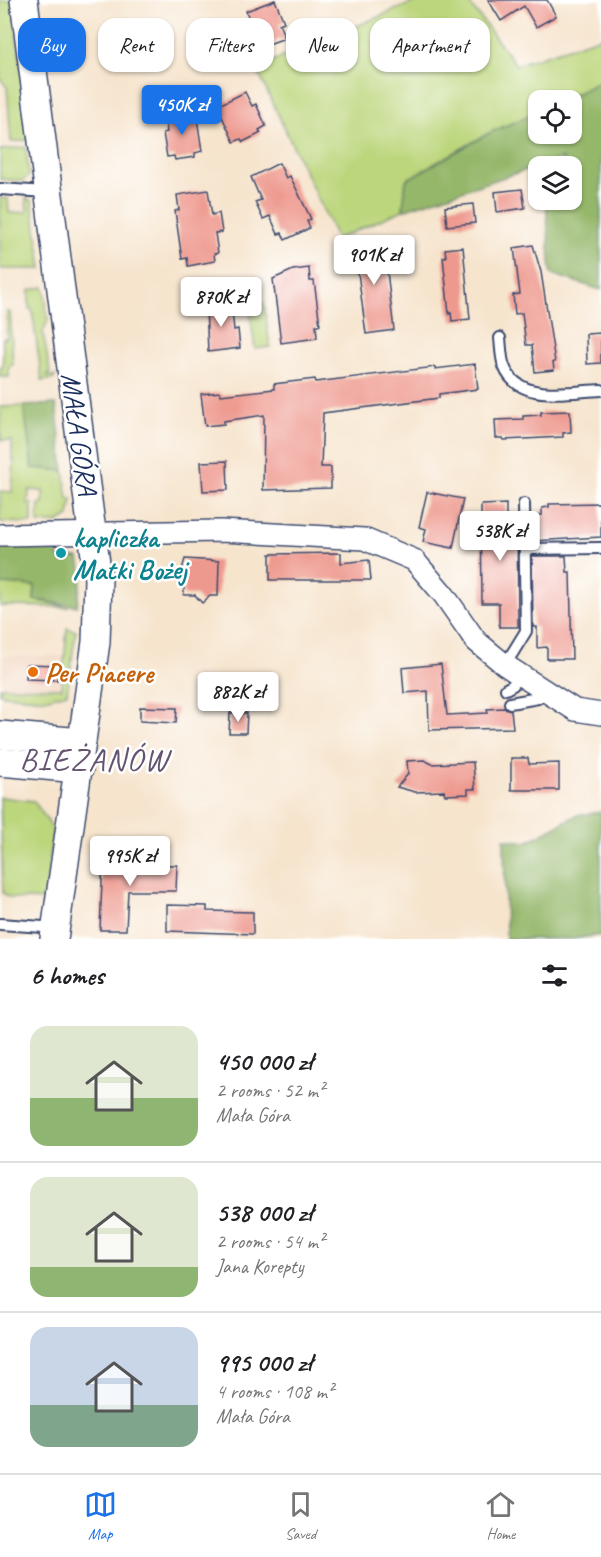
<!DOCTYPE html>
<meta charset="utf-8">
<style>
:root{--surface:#fff;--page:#f6f6f6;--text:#202124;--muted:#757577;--line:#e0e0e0;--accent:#1a73e8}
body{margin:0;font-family:Caveat,sans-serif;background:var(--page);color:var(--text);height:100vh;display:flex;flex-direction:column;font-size:22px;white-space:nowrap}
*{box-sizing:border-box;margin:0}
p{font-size:20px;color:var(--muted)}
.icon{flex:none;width:33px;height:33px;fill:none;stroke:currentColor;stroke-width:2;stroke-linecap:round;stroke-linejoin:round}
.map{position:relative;height:939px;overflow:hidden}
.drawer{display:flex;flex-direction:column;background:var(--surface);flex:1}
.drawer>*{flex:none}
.guide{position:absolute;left:18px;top:18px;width:566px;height:54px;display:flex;gap:12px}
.buttons{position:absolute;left:528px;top:90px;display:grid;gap:12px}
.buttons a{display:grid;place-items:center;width:54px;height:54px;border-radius:12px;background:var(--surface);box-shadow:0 2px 4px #0004;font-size:30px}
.price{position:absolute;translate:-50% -51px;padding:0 14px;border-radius:6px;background:#fff;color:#222;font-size:20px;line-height:39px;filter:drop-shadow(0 2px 3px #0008)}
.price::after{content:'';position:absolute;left:50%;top:36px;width:18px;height:14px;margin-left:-9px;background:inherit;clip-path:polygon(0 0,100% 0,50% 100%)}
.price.on{background:var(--accent);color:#fff}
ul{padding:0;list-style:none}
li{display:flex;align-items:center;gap:18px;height:150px;padding:0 30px}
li+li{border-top:2px solid var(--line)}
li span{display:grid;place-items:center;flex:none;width:168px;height:120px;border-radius:18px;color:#555}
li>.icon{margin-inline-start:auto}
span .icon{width:72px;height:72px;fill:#fffc;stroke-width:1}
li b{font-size:26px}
h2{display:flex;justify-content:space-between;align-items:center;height:72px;padding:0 30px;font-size:26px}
.tag{padding:0 21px;border-radius:18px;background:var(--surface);box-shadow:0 2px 4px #0004;font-size:21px;line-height:54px}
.tag.on{background:var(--accent);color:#fff}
.tab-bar{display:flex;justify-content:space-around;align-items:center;height:84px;border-top:2px solid var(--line);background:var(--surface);font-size:16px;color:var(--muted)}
.tab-bar a{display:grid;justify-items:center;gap:3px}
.tab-bar .on{color:var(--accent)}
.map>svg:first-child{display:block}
</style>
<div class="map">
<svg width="601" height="939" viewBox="0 0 601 939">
<rect width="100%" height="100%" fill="#fff"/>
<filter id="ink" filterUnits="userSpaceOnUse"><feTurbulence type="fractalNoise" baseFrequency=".0167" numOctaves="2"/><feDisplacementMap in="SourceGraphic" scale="12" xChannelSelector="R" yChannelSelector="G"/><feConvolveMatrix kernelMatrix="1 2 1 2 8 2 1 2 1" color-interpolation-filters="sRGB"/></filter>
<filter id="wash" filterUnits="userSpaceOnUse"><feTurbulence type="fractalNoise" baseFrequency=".008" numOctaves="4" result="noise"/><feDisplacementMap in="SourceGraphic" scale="24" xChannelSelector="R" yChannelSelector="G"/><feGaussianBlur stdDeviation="1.35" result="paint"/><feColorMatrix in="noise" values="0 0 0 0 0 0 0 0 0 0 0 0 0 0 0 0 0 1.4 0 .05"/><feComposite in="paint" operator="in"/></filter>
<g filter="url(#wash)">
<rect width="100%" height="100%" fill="#f6e4cc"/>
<path fill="#f1d5bd" d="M 3,656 L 65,656 L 62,688 L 2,687 Z"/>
<g fill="#bcd67b" stroke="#6c826c" stroke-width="1.5">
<path d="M 0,0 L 13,0 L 29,140 L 11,142 L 7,87 L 0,79 Z"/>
<path d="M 419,0 L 467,0 L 516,65 L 601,37 L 601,81 L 563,100 L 538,100 L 538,112 L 491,132 L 406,180 L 403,210 L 337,239 L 256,68 Z"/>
<path d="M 26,147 L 29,176 L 22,181 L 0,179 L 0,150 Z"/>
<path d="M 0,198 L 8,198 L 9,213 L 27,212 L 26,198 L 32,201 L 42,269 L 0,269 Z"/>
<path d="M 44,287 L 48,320 L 43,332 L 50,372 L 47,376 L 55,376 L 54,379 L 42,381 L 32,309 L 29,309 L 29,290 Z"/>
<path d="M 264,303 L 270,347 L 255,349 L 249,305 Z"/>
<path d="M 7,312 L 10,312 L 13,365 L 9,366 L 9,377 L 0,377 L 0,367 L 3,367 L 3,338 L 7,338 Z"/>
<path d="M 24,406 L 32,467 L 64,471 L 68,499 L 72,499 L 69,516 L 57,523 L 38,523 L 39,504 L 43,504 L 43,491 L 29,490 L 28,504 L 32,504 L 32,523 L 0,522 L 0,491 L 12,492 L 14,459 L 12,459 L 12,441 L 1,440 L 0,407 Z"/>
<path d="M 0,584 L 35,586 L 34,600 L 68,607 L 0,606 Z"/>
<path d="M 67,628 L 76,631 L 67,693 L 45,699 L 0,694 L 0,687 L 62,688 Z"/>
<path d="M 0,797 L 34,801 L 53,829 L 45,900 L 10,898 L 3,893 Z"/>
</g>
<g fill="#95b76b" stroke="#587364" stroke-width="1.5">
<path d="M 601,81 L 601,290 L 551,274 L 546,202 L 572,200 L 572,166 L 560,166 L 563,158 L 403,210 L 406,180 L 491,132 L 538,112 L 538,134 L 572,134 L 572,100 L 563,100 Z"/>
<path d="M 56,404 L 64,471 L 32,468 L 24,406 Z"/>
<path d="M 0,546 L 58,546 L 58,557 L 79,558 L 82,575 L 77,606 L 34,600 L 35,586 L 0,584 Z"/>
<path d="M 601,812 L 601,935 L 572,939 L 506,939 L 504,839 L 527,842 L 577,815 Z"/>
</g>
<g id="blocks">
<g fill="#ee998e">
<path d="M 275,0 L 284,22 L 279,24 L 285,38 L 260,47 L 246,11 Z"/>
<path d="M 488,0 L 547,0 L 556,16 L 536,27 L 524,6 L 501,21 Z"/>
<path d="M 245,92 L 252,106 L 256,104 L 266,126 L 259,130 L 261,133 L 243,142 L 241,139 L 234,142 L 217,106 Z"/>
<path d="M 196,112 L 202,151 L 195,153 L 195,157 L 175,160 L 174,156 L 167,157 L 163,133 L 167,132 L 165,117 Z"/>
<path d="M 279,163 L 286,178 L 290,176 L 311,219 L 307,221 L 310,228 L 285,240 L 282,233 L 278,234 L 270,216 L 263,219 L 255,202 L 261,200 L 251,177 Z"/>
<path d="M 522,189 L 525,208 L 497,212 L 495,192 Z"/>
<path d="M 208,190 L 212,215 L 219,213 L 222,232 L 215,233 L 218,253 L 214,254 L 215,261 L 188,266 L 187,258 L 182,259 L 175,211 L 179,210 L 177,195 Z"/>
<path d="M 473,204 L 475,223 L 447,226 L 445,207 Z"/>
<path d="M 383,238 L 394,330 L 366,334 L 354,242 Z"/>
<path d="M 533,245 L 541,272 L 555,362 L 553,362 L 554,370 L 535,372 L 532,345 L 526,345 L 522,313 L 515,314 L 513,295 L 520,294 L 514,248 Z"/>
<path d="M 463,247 L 470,319 L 452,321 L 451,313 L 449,314 L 443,257 L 446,257 L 445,249 Z"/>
<path d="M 309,268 L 310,281 L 314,281 L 320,325 L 316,325 L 317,338 L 281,343 L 273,279 L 293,270 Z"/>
<path d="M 231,302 L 234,330 L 238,329 L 240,348 L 208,352 L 206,306 Z"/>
<path d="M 601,333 L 601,363 L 587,364 L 586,334 Z"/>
<path d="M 475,364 L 478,389 L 439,394 L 439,398 L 323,413 L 321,467 L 331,467 L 331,488 L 263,490 L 264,415 L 224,421 L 224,424 L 205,426 L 201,394 L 220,392 L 221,395 L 274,389 L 274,384 L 290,382 L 315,379 L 316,382 L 435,367 L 435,369 Z"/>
<path d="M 570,411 L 571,432 L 563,433 L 563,437 L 504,440 L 503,438 L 496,438 L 495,420 L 523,419 L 523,416 L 541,415 L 541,412 Z"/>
<path d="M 227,461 L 228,490 L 203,491 L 201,462 Z"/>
<path d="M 427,492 L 463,499 L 453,548 L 423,542 L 426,529 L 419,527 Z"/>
<path d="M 601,503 L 601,537 L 532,541 L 532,516 L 542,515 L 542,508 L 549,507 L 549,504 Z"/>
<path d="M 506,504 L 506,516 L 517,516 L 518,627 L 499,627 L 499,603 L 482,603 L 481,505 Z"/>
<path d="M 341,553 L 341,563 L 369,560 L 371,580 L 270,580 L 270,554 Z"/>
<path d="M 532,556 L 566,556 L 567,572 L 570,572 L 572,659 L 547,659 L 547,647 L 537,648 L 537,627 L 533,627 Z"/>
<path d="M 185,559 L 219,561 L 218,596 L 210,596 L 202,603 L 195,595 L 184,595 L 184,585 L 179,580 Z"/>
<path d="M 27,664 L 57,665 L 57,680 L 26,679 Z"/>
<path d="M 441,664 L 447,715 L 488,713 L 487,709 L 504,708 L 511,710 L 513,728 L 429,730 L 428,691 L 404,693 L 402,668 Z"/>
<path d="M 140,707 L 177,708 L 176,723 L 140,721 Z"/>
<path d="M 230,713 L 247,713 L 246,733 L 229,733 Z"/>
<path d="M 511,758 L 528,758 L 529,764 L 559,763 L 559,790 L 511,790 Z"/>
<path d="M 424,760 L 432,764 L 473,762 L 475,789 L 468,789 L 468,794 L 445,795 L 444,791 L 415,792 L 397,787 L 408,774 L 407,761 Z"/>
<path d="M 103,856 L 135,858 L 135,864 L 177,865 L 176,891 L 128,891 L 126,930 L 100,930 Z"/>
<path d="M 167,905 L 207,906 L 207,911 L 253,912 L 253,934 L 167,931 Z"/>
</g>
</g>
</g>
<g filter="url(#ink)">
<use href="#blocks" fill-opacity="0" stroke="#3c4a6e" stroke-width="1.5"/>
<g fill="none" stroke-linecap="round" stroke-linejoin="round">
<defs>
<g id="service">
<path d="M 0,189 L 47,192"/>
<path d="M 500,338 C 501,347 501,358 504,366 C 518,404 570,391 601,390"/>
<path d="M 526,549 L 601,548"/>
<path d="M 505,665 L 526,631 L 524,504"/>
<path d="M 506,689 L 513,685 L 519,675"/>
<path d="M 510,703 L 538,698 L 546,692"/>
<path d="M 0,924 L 43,927 L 52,937"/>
</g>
<path id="minor" d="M 0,535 L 221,531 L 364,539 L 414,560 L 444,595 L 476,641 L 505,665 L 575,710 L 601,714"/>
<g id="tertiary">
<path d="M 24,0 L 98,579 L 96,642 L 54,939"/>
<path d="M 0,735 L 82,742"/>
<path d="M 0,762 L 79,769"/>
</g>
</defs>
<use href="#service" stroke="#3c4a6e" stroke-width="14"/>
<use href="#minor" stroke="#3c4a6e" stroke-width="24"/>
<use href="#tertiary" stroke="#3c4a6e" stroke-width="30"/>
<use href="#service" stroke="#fff" stroke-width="10"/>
<use href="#minor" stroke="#fff" stroke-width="21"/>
<use href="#tertiary" stroke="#fff" stroke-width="27"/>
</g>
</g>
<circle fill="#0f9aa8" stroke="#fff" stroke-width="2" cx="61" cy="553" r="6"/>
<circle fill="#e8710a" stroke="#fff" stroke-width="2" cx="33" cy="672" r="6"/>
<g text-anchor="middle" stroke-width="5" stroke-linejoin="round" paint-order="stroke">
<g font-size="28" fill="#1b2f5e" stroke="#fff">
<text transform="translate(80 434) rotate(82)" y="10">MAŁA GÓRA</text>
</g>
<g font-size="28" font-weight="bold" fill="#0d838f" stroke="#fff" text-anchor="start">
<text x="73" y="547">kapliczka<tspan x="73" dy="32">Matki Bożej</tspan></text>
</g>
<g font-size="28" font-weight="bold" fill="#c56008" stroke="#fff" text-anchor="start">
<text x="45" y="682">Per Piacere</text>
</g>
<g font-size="32" letter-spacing="1.5" fill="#65546f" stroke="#fff">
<text x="94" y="770">BIEŻANÓW</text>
</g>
</g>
</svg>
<div class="buttons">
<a><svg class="icon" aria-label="locate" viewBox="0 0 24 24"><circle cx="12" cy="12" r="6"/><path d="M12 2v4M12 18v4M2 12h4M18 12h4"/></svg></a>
<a><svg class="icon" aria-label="layers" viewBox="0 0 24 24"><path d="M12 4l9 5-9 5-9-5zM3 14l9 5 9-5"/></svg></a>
</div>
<b class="price on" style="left:182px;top:136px">450K zł</b>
<b class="price" style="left:374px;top:286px">901K zł</b>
<b class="price" style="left:221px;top:328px">870K zł</b>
<b class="price" style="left:500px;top:562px">538K zł</b>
<b class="price" style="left:238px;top:723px">882K zł</b>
<b class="price" style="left:130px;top:887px">995K zł</b>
<div class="guide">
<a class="tag on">Buy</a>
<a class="tag">Rent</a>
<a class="tag">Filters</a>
<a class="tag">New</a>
<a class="tag">Apartment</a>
</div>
</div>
<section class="drawer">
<h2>6 homes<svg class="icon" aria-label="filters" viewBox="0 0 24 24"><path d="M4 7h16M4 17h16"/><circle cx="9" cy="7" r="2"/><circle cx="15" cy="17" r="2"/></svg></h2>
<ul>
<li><span style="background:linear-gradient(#dfe7d0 60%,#8fb573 0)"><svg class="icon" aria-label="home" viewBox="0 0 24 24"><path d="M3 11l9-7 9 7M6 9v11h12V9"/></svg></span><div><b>450 000 zł</b><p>2 rooms · 52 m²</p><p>Mała Góra</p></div></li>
<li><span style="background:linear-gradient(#dfe7d0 75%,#8fb573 0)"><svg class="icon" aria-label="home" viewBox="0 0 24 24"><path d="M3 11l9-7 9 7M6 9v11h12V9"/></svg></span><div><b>538 000 zł</b><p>2 rooms · 54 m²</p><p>Jana Korepty</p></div></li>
<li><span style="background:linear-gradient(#c9d6e8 65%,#7fa58c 0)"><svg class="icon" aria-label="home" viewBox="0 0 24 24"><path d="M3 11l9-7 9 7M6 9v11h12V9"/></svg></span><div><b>995 000 zł</b><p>4 rooms · 108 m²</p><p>Mała Góra</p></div></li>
</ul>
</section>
<nav class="tab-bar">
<a class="on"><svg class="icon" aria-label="map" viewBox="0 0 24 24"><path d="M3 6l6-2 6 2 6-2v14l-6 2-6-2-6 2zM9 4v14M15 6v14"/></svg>Map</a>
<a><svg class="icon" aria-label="saved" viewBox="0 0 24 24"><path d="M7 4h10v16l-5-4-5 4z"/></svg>Saved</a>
<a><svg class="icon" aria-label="home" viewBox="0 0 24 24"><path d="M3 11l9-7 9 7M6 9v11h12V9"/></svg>Home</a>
</nav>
